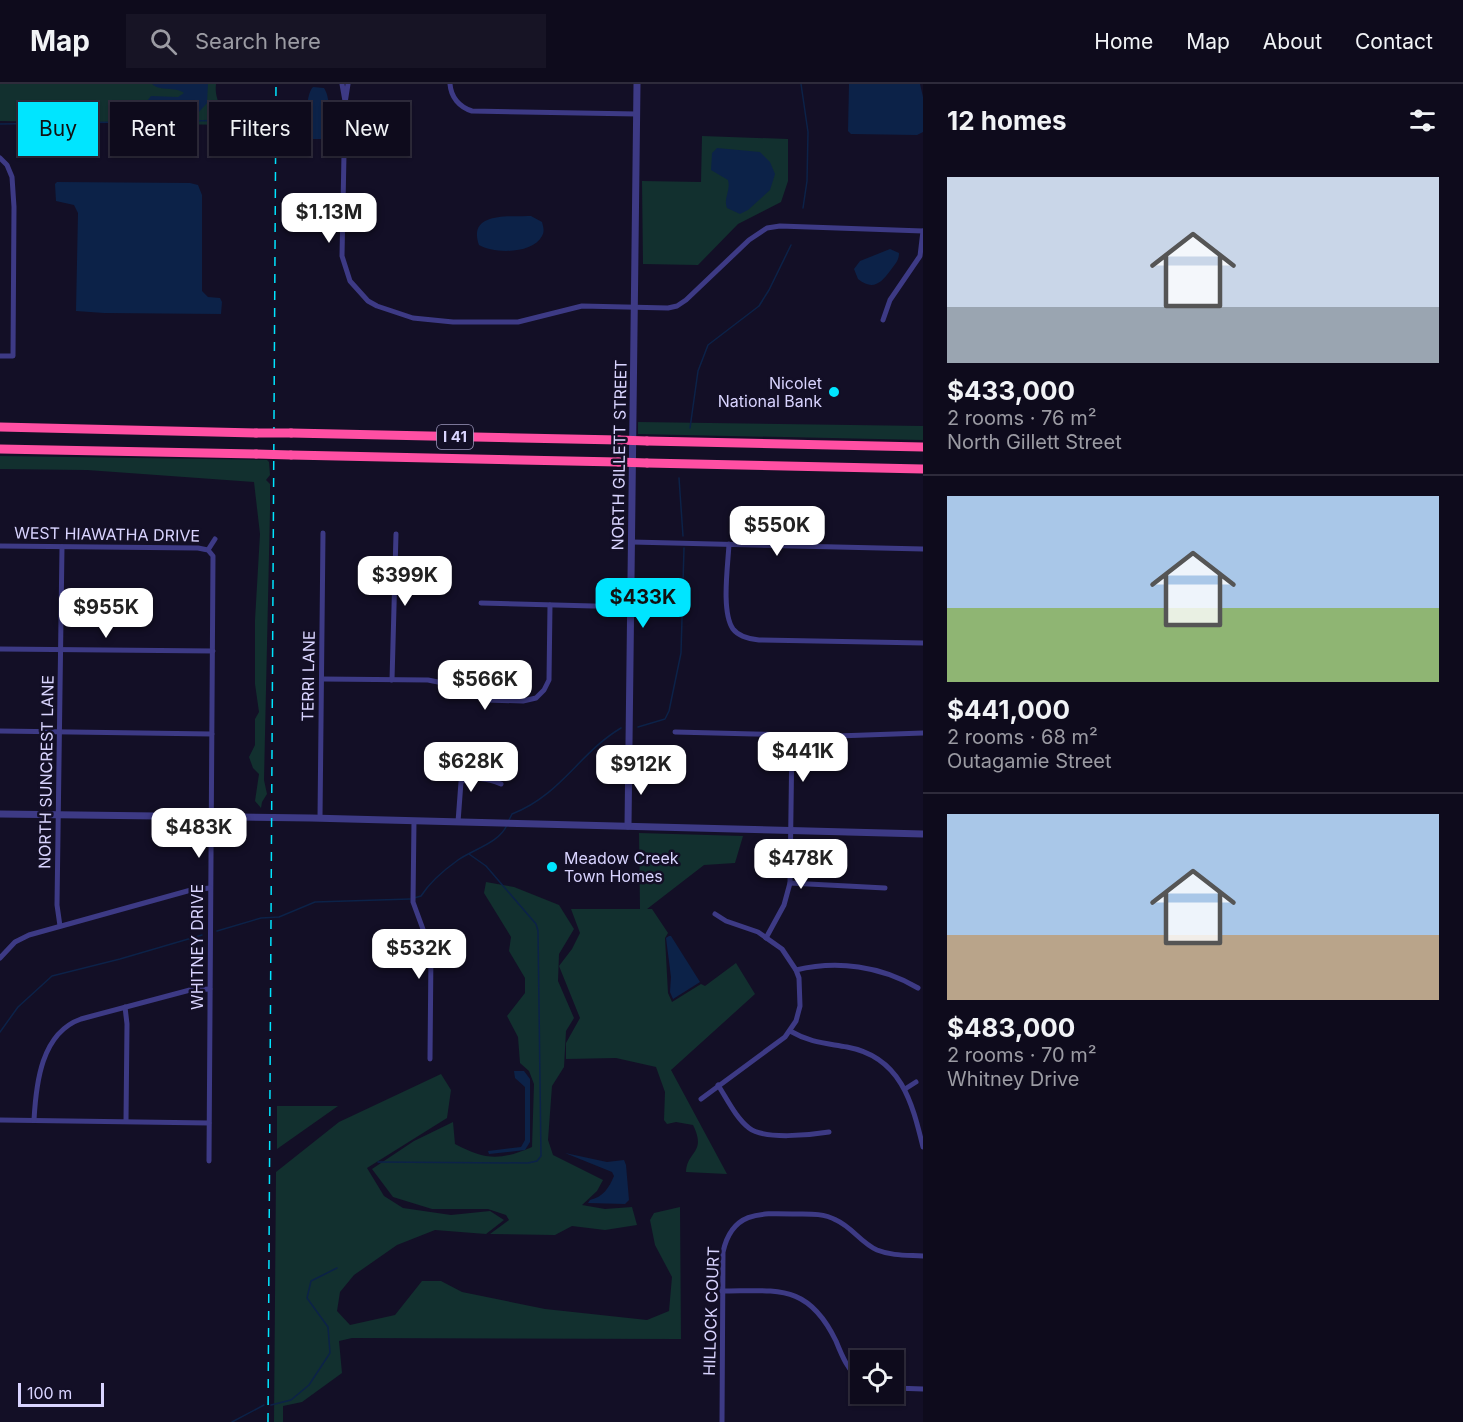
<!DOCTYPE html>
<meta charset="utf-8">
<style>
:root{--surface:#0e0b1c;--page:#171425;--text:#f1f3f6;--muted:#9b9ba3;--line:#2e2b3b;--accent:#00e5ff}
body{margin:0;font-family:Inter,sans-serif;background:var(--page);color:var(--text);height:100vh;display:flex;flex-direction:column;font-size:22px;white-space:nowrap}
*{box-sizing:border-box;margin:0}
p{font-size:20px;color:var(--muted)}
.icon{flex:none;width:33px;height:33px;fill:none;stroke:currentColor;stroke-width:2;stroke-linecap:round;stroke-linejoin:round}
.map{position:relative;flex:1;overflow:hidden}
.panel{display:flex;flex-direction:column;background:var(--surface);width:540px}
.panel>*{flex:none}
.guide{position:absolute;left:18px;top:18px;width:570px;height:54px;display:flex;gap:12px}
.buttons{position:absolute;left:850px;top:1266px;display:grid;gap:12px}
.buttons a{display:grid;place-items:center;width:54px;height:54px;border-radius:0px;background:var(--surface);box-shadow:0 2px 4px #0004,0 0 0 2px var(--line);font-size:30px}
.scale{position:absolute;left:18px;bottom:15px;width:86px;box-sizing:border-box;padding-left:6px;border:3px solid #d9d4ff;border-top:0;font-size:16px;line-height:21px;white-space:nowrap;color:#d9d4ff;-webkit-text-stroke:4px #130f26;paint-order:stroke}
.price{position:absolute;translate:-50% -51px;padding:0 14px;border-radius:12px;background:#fff;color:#222;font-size:20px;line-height:39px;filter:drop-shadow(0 2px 3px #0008)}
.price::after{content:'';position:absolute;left:50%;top:36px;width:18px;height:14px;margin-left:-9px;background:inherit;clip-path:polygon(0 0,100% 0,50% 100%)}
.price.current{background:var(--accent);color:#111}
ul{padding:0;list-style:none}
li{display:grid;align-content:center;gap:12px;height:318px;padding:0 24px}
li+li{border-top:2px solid var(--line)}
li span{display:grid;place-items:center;height:186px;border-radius:0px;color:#555}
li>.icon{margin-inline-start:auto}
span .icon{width:108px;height:108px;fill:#fffc;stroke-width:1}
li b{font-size:26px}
h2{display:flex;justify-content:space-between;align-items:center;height:72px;padding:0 24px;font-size:26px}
.chip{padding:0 21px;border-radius:0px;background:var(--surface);box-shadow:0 2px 4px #0004,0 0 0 2px var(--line);font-size:21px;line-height:54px}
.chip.current{background:var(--accent);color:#111}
header{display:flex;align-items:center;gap:36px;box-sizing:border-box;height:84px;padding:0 30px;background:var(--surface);border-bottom:2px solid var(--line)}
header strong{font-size:28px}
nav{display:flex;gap:33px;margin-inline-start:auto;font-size:21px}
.search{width:420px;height:54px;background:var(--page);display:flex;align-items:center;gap:15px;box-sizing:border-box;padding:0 21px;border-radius:0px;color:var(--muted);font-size:22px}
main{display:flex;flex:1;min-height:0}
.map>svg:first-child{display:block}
</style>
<header>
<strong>Map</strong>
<div class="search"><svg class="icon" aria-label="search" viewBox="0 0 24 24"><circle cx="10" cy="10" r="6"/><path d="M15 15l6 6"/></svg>Search here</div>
<nav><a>Home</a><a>Map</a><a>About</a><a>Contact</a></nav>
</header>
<main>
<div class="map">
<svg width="923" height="1338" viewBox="0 0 923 1338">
<rect width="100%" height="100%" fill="#130f26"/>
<g fill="#12302f">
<path d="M 0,0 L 216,0 C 214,18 224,24 228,41 L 0,37 Z"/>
<path d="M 702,52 L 788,55 L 788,97 L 781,118 L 738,140 L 698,181 L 643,180 L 642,97 L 701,98 Z"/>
<path d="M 638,338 L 923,342 L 923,356 L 638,350 Z"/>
<path d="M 0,372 L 267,376 L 269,378 L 270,391 L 266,396 L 270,400 L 270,426 L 264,696 L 267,710 L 262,718 L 261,724 L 255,717 L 259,690 L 253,684 L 249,673 L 255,661 L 255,635 L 259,628 L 255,600 L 255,536 L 260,450 L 254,398 L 87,386 L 0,385 Z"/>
<path d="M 639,749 L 743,752 L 735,779 L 704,781 L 647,825 L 652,825 L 668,849 L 665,854 L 668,909 L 672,918 L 701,900 L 705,902 L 736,879 L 755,910 L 671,986 L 727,1090 L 686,1088 C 687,1067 707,1069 693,1041 L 676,1038 L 667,1040 L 664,1036 L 665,1008 L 656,983 L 616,974 L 566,975 L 566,959 L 580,934 L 559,882 L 572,865 L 580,849 L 571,825 L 640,825 Z"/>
<path d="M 486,798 L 514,803 L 559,821 L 574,845 L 559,870 L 558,897 L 574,934 L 566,947 L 564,983 L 552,1002 L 548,1056 L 553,1071 L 603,1096 L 597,1107 L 582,1121 L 605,1125 L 632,1123 L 637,1141 L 605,1146 L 572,1142 L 555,1151 L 490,1150 L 509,1136 L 506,1131 L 488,1125 L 432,1125 L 393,1113 L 372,1085 L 414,1057 L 453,1038 L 455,1060 C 485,1076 500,1077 532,1063 L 534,1000 L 529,987 L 520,979 L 518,953 L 507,932 L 525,909 L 525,894 L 509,867 L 511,853 L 484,809 Z"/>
<path d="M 441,990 L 451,1006 L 447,1034 L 367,1084 L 384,1112 L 403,1124 L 451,1131 L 490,1127 L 504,1136 L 486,1150 L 435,1146 L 397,1161 L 354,1191 L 340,1208 L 337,1227 L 350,1241 L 395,1231 L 422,1197 L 441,1197 L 462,1208 L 545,1225 L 647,1236 L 669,1227 L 672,1193 L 655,1161 L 650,1136 L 654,1129 L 680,1123 L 681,1255 L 352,1254 L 339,1257 L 342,1289 L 302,1318 L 283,1322 L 283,1338 L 274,1338 L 276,1088 L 339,1038 Z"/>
<path d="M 277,1022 L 338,1022 L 277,1065 Z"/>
</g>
<g fill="#0c2248">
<path d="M 152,0 L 208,0 L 207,19 L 199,28 L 156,28 L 146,24 L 147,17 L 151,12 L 178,13 L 184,9 C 175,2 161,8 152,0 Z"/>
<path d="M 849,0 L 920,0 L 923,13 L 923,48 L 917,51 L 851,50 L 848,47 Z"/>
<path d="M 313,3 L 324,4 C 331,14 332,48 322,55 L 313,55 C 304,47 305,11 313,3 Z"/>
<path d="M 717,64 L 760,68 L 770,78 L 775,90 L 770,106 L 748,126 L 740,130 L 727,124 C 723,114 731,107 728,96 L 711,86 L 712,69 Z"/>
<path d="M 57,98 L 190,99 L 198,101 L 202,111 L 202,207 L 208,213 L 220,214 L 222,218 L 221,230 L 104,229 L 76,227 L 78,129 L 74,121 L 56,117 L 55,100 Z"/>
<path d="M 531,132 L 542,138 C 543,142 545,147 542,152 C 533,170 494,170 479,161 C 467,127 511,133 531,132 Z"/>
<path d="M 890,165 L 899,169 C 899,177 895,180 890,187 C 881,199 873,207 858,195 L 854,185 L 860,177 Z"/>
<path d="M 669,852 L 671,852 L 700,898 L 673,915 L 670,908 L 671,893 L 666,854 Z"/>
<path d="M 514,987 L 524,987 L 530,995 L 530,1058 L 525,1066 L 489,1070 L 488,1067 L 521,1063 L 525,1056 L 525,1003 L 515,994 Z"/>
<path d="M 565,1069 L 607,1078 L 624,1076 L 626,1081 L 629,1116 L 625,1120 L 588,1119 L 590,1116 C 603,1113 609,1104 614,1092 L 612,1088 Z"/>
</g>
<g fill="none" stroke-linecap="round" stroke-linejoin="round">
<g stroke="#0c2248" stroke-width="1.5">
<path d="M 801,0 L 808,48 L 807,97 L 803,124"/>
<path d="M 0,40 L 248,36"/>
<path d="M 690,344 L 698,287 L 708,261 L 759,222 L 769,206 L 791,161"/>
<path d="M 679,394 L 683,452"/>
<path d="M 638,643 L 665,635 L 669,627 L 681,569 L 684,464"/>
<path d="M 509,736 L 512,730 C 561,711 579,669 621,644"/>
<path d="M 414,814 L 421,812 C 430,798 444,786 458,776 C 474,765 499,759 507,741"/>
<path d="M 217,847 L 261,834 L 279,833 L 315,818 L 410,815"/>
<path d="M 0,948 L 18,923 L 52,892 L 120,875 L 202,851"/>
<path d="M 378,1078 L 528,1079 L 537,1077 L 541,1072 L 538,847 L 536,840 L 486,782 L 469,770"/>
<path d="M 271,1321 L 291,1316 L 309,1301 L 330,1269 L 328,1243 L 307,1214 L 311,1197 L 337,1184"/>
<path d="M 232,1338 L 264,1321"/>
</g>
<g stroke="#3d3a85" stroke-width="5">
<path d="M 342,0 L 345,17"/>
<path d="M 348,0 L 345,19 L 342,172 L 350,197 L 368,217 L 377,222 L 413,234 L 453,238 L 518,238 L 582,222 L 668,224 L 677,222 L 686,216 L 749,156 L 767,144 L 780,142 L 923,147"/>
<path d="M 450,0 C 451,13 459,23 472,27 L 637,30"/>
<path d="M 0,74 L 7,81 L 12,93 L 14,123 L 13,272 L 0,272"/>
<path d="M 883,236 L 890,216 L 920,172 L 923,147"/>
<path d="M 632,458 L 923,465"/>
<path d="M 729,460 C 728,481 721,528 733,545 C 739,553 749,555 759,556 L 923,559"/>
<path d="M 0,462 L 198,464 L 208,466 L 213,472 L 209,1077"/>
<path d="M 208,466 L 215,455"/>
<path d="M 481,519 L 631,523"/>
<path d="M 0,565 L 213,567"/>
<path d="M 322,595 L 428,596 L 443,599 L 486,616 L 523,617 L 536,614 L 544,606 L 549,596 L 550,521"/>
<path d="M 392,596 L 396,450"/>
<path d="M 0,647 L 212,650"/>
<path d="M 675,648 L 837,652 L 923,649"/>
<path d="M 320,734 L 323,449"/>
<path d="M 414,737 L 413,818 L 431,867 L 430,975"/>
<path d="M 458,738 L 461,698 C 472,691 489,695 501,700"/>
<path d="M 790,799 L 885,804"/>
<path d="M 60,842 L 57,821 L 62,463"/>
<path d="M 766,854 L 784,821 L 790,799 L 792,652"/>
<path d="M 0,874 L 15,858 L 29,851 L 191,806 L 210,804"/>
<path d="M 796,886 C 837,876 881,882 918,904"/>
<path d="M 125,923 L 127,940 L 126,1037"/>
<path d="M 790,947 C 811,959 825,959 847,963 C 901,973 912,1018 923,1063"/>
<path d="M 718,1001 C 727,1015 736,1034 749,1044 C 764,1056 811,1051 829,1048"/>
<path d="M 905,1005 L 916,998"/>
<path d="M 701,1015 L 785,953 L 796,937 L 800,922 L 799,894 L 796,886 L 782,865 L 758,848 L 726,837 L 715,830"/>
<path d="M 0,1036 L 209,1039"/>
<path d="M 34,1036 C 36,1000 41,949 81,935 L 190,906 L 210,905"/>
<path d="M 722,1207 C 778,1207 808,1199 836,1257 C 842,1272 848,1287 861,1296"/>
<path d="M 894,1304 L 923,1305"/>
<path d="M 722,1338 L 723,1168 C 732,1127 760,1129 795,1130 C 809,1130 823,1129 836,1136 C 852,1143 861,1159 877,1166 C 892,1172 907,1171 923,1172"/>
</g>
<g stroke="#3d3a85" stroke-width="7">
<path d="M 0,730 L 311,734 L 923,750"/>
<path d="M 628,742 L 637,0"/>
</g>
<g stroke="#ff4fa3" stroke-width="9">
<path d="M 0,343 L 256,349"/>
<path d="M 291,349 L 619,356"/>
<path d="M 647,357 L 923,363"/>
<path d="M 0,365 L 256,370"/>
<path d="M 291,371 L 618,378"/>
<path d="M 647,379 L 923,385"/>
</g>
<path stroke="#00e5ff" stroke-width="1.5" stroke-dasharray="9 8" stroke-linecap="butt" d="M 268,1338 L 276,0"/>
<g stroke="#ff4fa3" stroke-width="9">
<path d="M 256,349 L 291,349"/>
<path d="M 619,356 L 647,357"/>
<path d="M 256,370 L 291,371"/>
<path d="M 618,378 L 647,379"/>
</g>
</g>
<g fill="#00e5ff" stroke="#130f26" stroke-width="2">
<circle cx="834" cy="308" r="6"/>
<circle cx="552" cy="783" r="6"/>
</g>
<g text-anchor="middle" stroke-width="5" stroke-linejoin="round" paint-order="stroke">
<rect fill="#130f26" stroke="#9e99be" stroke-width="1.5" x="437" y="341" width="36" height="24" rx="4.5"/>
<g font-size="15" font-weight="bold" fill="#d9d4ff">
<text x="455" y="358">I 41</text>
</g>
<g font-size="16" fill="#d9d4ff" stroke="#130f26" text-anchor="end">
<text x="822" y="305">Nicolet<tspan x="822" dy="18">National Bank</tspan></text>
<text x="564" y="780" text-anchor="start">Meadow Creek<tspan x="564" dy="18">Town Homes</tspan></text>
</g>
<g font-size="16" fill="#d9d4ff" stroke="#130f26">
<text transform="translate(619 371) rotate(-89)" y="6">NORTH GILLETT STREET</text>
<text transform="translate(107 450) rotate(1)" y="6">WEST HIAWATHA DRIVE</text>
<text transform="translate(308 592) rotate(-89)" y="6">TERRI LANE</text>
<text transform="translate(46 688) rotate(-89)" y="6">NORTH SUNCREST LANE</text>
<text transform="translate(197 863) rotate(-90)" y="6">WHITNEY DRIVE</text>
<text transform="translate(711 1227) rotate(-88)" y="6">HILLOCK COURT</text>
</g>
</g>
</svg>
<div class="buttons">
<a><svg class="icon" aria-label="locate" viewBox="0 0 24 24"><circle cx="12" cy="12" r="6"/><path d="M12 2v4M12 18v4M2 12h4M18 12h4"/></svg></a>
</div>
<div class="scale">100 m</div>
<b class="price" style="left:329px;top:160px">$1.13M</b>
<b class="price" style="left:777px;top:473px">$550K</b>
<b class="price" style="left:405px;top:523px">$399K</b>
<b class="price current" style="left:643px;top:545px">$433K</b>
<b class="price" style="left:106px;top:555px">$955K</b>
<b class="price" style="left:485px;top:627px">$566K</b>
<b class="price" style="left:803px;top:699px">$441K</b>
<b class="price" style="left:471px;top:709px">$628K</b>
<b class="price" style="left:641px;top:712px">$912K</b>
<b class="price" style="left:199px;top:775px">$483K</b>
<b class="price" style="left:801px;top:806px">$478K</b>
<b class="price" style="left:419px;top:896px">$532K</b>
<div class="guide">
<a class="chip current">Buy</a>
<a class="chip">Rent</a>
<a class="chip">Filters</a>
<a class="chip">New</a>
</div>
</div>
<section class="panel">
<h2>12 homes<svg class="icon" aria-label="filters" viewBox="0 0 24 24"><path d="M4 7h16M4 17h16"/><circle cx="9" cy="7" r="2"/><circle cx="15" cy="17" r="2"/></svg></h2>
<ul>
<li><span style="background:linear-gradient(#c9d6e8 70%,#9aa5b1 0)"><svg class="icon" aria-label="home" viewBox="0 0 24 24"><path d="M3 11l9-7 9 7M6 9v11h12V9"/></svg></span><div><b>$433,000</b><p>2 rooms · 76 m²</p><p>North Gillett Street</p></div></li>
<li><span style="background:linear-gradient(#a9c7e8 60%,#8fb573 0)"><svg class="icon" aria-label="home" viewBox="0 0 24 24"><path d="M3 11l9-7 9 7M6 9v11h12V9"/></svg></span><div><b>$441,000</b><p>2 rooms · 68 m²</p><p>Outagamie Street</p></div></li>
<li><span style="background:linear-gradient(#a9c7e8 65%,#b9a48a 0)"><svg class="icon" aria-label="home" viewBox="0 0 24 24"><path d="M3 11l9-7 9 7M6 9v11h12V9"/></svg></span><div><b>$483,000</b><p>2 rooms · 70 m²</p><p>Whitney Drive</p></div></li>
</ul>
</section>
</main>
